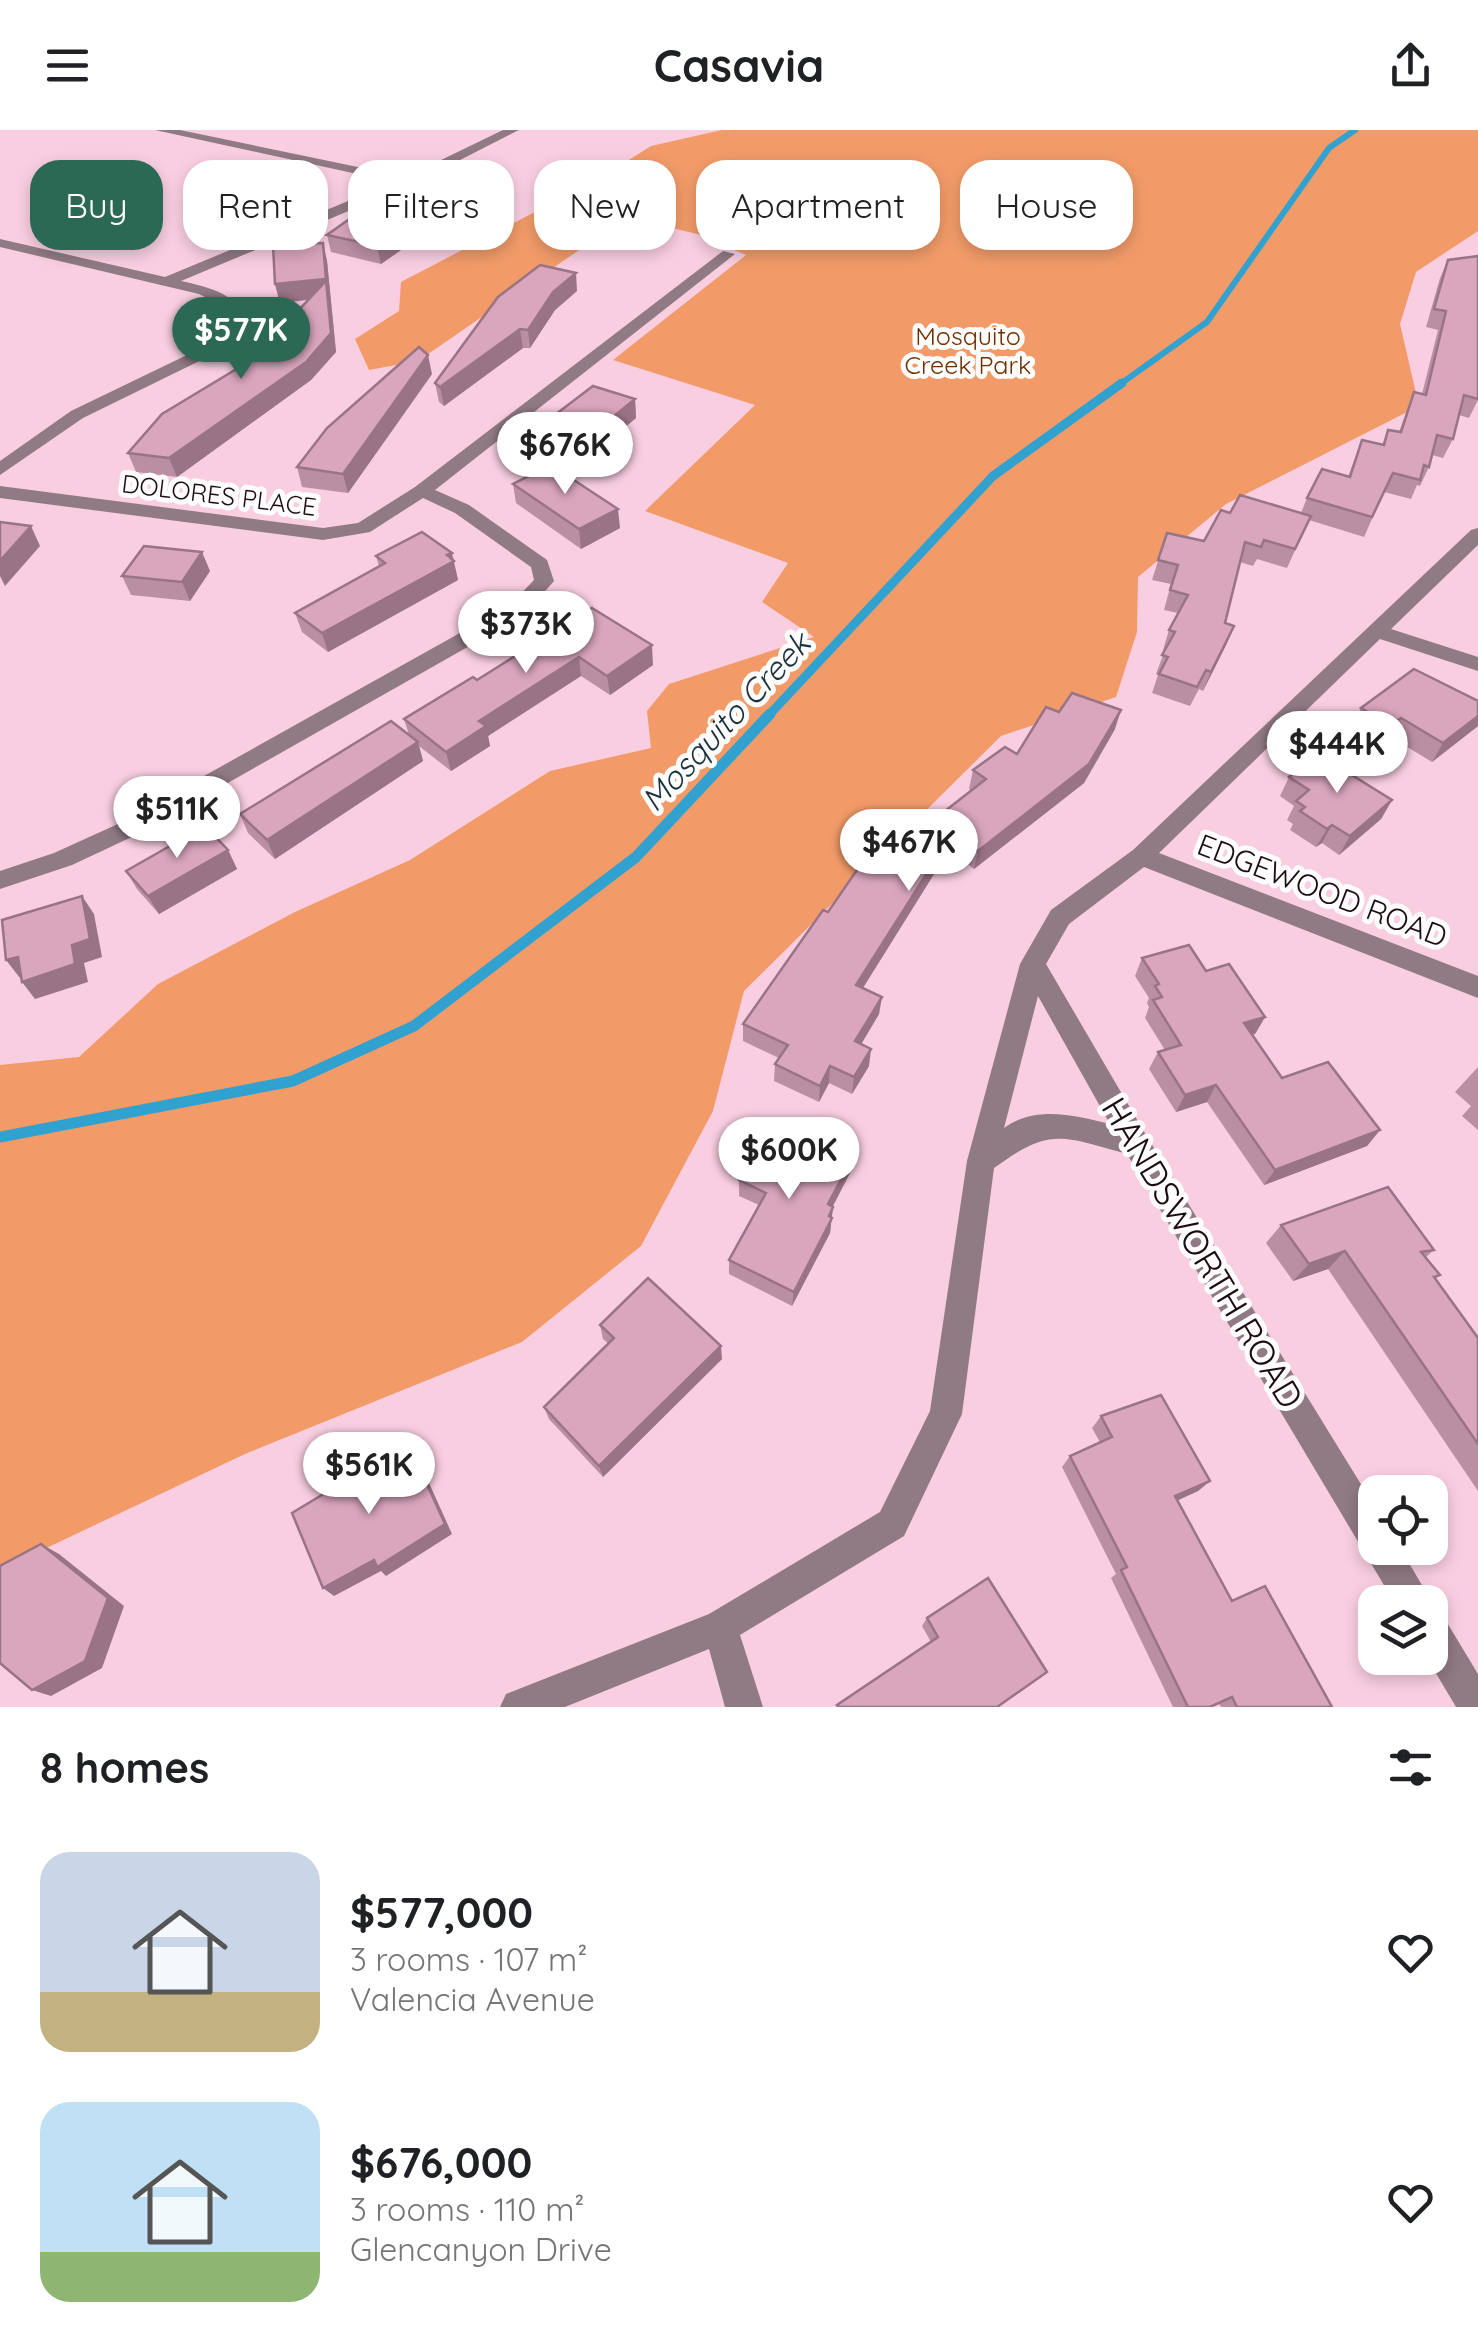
<!DOCTYPE html>
<meta charset="utf-8">
<style>
:root{--surface:#fff;--page:#f2f2f2;--text:#202124;--muted:#757577;--accent:#2b6955}
body{margin:0;font-family:Quicksand,sans-serif;background:var(--page);color:var(--text);height:100vh;display:flex;flex-direction:column;font-size:38px;white-space:nowrap}
*{box-sizing:border-box;margin:0}
p{font-size:32px;color:var(--muted)}
.icon{flex:none;width:55px;height:55px;fill:none;stroke:currentColor;stroke-width:2;stroke-linecap:round;stroke-linejoin:round}
.map{position:relative;height:1577px;overflow:hidden}
.drawer{display:flex;flex-direction:column;background:var(--surface);flex:1}
.drawer>*{flex:none}
.top-card{position:absolute;left:30px;top:30px;width:1420px;height:90px;display:flex;gap:20px}
.tools{position:absolute;left:1358px;top:1345px;display:grid;gap:20px}
.tools a{display:grid;place-items:center;width:90px;height:90px;border-radius:20px;background:var(--surface);box-shadow:0 5px 15px #0003;font-size:50px}
.price{position:absolute;translate:-50% -85px;padding:0 22px;border-radius:35px;background:#fff;color:#222;font-size:32px;line-height:65px;filter:drop-shadow(0 2px 5px #0008)}
.price::after{content:'';position:absolute;left:50%;top:60px;width:30px;height:22px;margin-left:-15px;background:inherit;clip-path:polygon(0 0,100% 0,50% 100%)}
.price.selected{background:var(--accent);color:#fff}
ul{padding:0;list-style:none}
li{display:flex;align-items:center;gap:30px;height:250px;padding:0 40px}
li span{display:grid;place-items:center;flex:none;width:280px;height:200px;border-radius:30px;color:#555}
li>.icon{margin-inline-start:auto}
span .icon{width:120px;height:120px;fill:#fffc;stroke-width:1}
li b{font-size:42px}
h2{display:flex;justify-content:space-between;align-items:center;height:120px;padding:0 40px;font-size:42px}
.chip{padding:0 35px;border-radius:30px;background:var(--surface);box-shadow:0 5px 15px #0003;font-size:35px;line-height:90px}
.chip.selected{background:var(--accent);color:#fff}
header{display:flex;justify-content:space-between;align-items:center;height:130px;padding:0 40px;background:var(--surface);font-size:45px;font-weight:700}
.map>svg:first-child{display:block}
</style>
<header><svg class="icon" aria-label="menu" viewBox="0 0 24 24"><path d="M4 6h16M4 12h16M4 18h16"/></svg>Casavia<svg class="icon" aria-label="share" viewBox="0 0 24 24"><path d="M12 15V3M7 8l5-5 5 5M5 13v7h14v-7"/></svg></header>
<div class="map">
<svg width="1478" height="1577" viewBox="0 0 1478 1577">
<rect width="100%" height="100%" fill="#f9cee1"/>
<path fill="#f29b69" d="M 722,0 L 1478,0 L 1478,101 L 1416,142 L 1400,194 L 1419,276 L 1226,374 L 1138,447 L 1137,502 L 1116,567 L 1001,606 L 744,861 L 713,981 L 641,1116 L 522,1212 L 245,1324 L 0,1440 L 0,935 L 79,927 L 158,854 L 295,782 L 410,730 L 550,641 L 651,618 L 647,581 L 669,554 L 814,507 L 762,472 L 788,433 L 645,381 L 755,275 L 613,230 L 746,125 L 697,104 L 627,87 L 418,231 L 369,240 L 355,209 L 399,181 L 401,152 L 602,47 L 651,16 Z"/>
<g fill="none" stroke-linecap="round" stroke-linejoin="round">
<path stroke="#31a2cf" stroke-width="6" d="M 1119,255 L 1207,192 L 1329,18 L 1355,0"/>
<path stroke="#31a2cf" stroke-width="9" d="M 768,586 L 993,346 L 1122,253"/>
<path stroke="#31a2cf" stroke-width="11" d="M 0,1007 L 293,951 L 414,896 L 636,727 L 770,584"/>
<g fill="#907a84" fill-rule="evenodd">
<path d="M 155,0 L 180,0 L 406,47 L 503,0 L 519,0 L 413,54 L 181,151 C 208,157 246,165 244,198 L 228,217 L 83,288 L 0,345 L 0,331 L 71,281 L 216,211 L 228,197 L 229,186 L 221,175 L 199,164 L 0,117 L 0,109 L 165,147 L 394,52 Z"/>
<path d="M 723,121 L 735,124 L 435,360 L 469,375 L 547,430 L 554,451 L 524,485 L 136,705 L 72,735 L 0,759 L 0,741 L 54,723 L 120,693 L 510,475 L 534,450 L 531,437 L 455,383 L 423,368 L 370,402 L 323,410 L 0,368 L 0,356 L 323,398 L 358,393 L 415,357 Z"/>
<path d="M 1478,398 L 1478,415 L 1391,499 L 1478,527 L 1478,541 L 1380,509 L 1159,723 L 1478,846 L 1478,868 L 1144,737 L 1069,794 L 1046,834 L 1146,1005 L 1375,1377 L 1375,1418 L 1400,1418 L 1432,1472 L 1430,1476 L 1430,1472 L 1394,1472 L 1127,1024 C 1063,1007 1051,996 994,1038 L 962,1284 L 904,1406 L 740,1505 L 763,1577 L 725,1577 L 709,1519 L 565,1577 L 500,1577 L 506,1564 L 709,1484 L 880,1382 L 930,1281 L 967,1031 L 1020,834 L 1051,780 L 1133,720 L 1471,400 ZM 1038,866 L 1110,994 C 1075,985 1035,975 1004,998 Z"/>
<path d="M 1430,1481 L 1443,1486 L 1478,1544 L 1478,1577 L 1456,1577 L 1427,1528 L 1430,1528 Z"/>
</g>
</g>
<g fill="#bb8fa3">
<path d="M 445,69 L 448,87 L 381,134 L 331,122 L 327,105 Z"/>
<path d="M 323,113 L 327,131 L 336,222 L 311,250 L 177,347 L 136,342 L 128,323 L 253,229 L 309,170 L 280,173 L 275,154 Z"/>
<path d="M 1478,126 L 1478,270 L 1469,288 L 1459,285 L 1453,309 L 1443,328 L 1432,325 L 1429,337 L 1420,356 L 1417,355 L 1411,369 L 1384,362 L 1364,407 L 1309,390 L 1287,438 L 1257,429 L 1253,436 L 1240,432 L 1225,493 L 1234,496 L 1226,515 L 1203,561 L 1199,559 L 1190,576 L 1152,563 L 1158,545 L 1156,544 L 1165,520 L 1163,520 L 1169,500 L 1178,483 L 1164,480 L 1171,454 L 1152,450 L 1167,403 L 1204,411 L 1230,383 L 1301,383 L 1307,368 L 1348,347 L 1362,310 L 1382,315 L 1388,300 L 1399,302 L 1414,262 L 1422,264 L 1438,200 L 1426,197 L 1440,148 L 1448,130 Z"/>
<path d="M 577,161 L 555,180 L 530,218 L 523,218 L 444,276 L 439,272 L 435,253 Z"/>
<path d="M 432,244 L 348,363 L 302,357 L 297,337 Z"/>
<path d="M 635,269 L 636,288 L 567,345 L 620,398 L 581,419 L 516,373 L 513,354 L 531,345 L 513,338 L 510,319 Z"/>
<path d="M 376,426 L 453,430 L 458,450 L 328,522 L 302,502 L 295,483 L 379,436 Z"/>
<path d="M 210,441 L 190,471 L 131,465 L 122,446 Z"/>
<path d="M 592,478 L 653,535 L 610,565 L 581,546 L 488,606 L 490,616 L 451,641 L 419,616 L 423,631 L 275,729 L 248,703 L 240,684 L 409,605 L 404,589 L 477,550 Z"/>
<path d="M 1478,571 L 1478,596 L 1432,632 L 1391,607 L 1379,615 L 1351,598 L 1361,578 Z"/>
<path d="M 1115,599 L 1084,653 L 974,739 L 949,720 L 863,858 L 879,884 L 861,914 L 869,936 L 852,964 L 829,953 L 819,972 L 774,951 L 775,934 L 779,928 L 743,911 L 743,894 L 828,782 L 971,661 L 969,659 L 973,640 L 1017,624 Z"/>
<path d="M 1289,647 L 1392,670 L 1381,689 L 1339,725 L 1322,713 L 1316,717 L 1290,700 L 1293,694 L 1287,690 L 1294,676 L 1280,666 Z"/>
<path d="M 228,720 L 237,739 L 159,784 L 137,759 L 126,741 Z"/>
<path d="M 1142,828 L 1206,841 L 1265,887 L 1255,904 L 1252,905 L 1282,948 L 1380,1000 L 1367,1016 L 1264,1055 L 1207,972 L 1176,982 L 1149,939 L 1158,922 L 1165,920 L 1145,888 L 1149,877 L 1147,873 L 1149,868 L 1135,846 Z"/>
<path d="M 1478,937 L 1478,1000 L 1462,986 L 1471,976 L 1455,962 Z"/>
<path d="M 746,1023 L 852,1039 L 833,1076 L 830,1103 L 792,1176 L 729,1144 L 729,1130 L 759,1075 L 739,1066 L 739,1050 L 746,1039 Z"/>
<path d="M 1281,1095 L 1434,1120 L 1426,1127 L 1440,1145 L 1435,1149 L 1478,1208 L 1478,1361 L 1328,1139 L 1293,1151 L 1266,1113 Z"/>
<path d="M 600,1195 L 722,1229 L 603,1347 L 549,1289 L 544,1277 L 609,1214 L 603,1209 Z"/>
<path d="M 1101,1286 L 1210,1351 L 1198,1361 L 1177,1371 L 1232,1471 L 1332,1577 L 1221,1577 L 1219,1573 L 1210,1577 L 1173,1577 L 1111,1448 L 1116,1444 L 1062,1337 L 1070,1326 L 1100,1312 L 1092,1298 Z"/>
<path d="M 927,1488 L 998,1577 L 836,1577 L 837,1575 L 931,1512 L 922,1496 Z"/>
</g>
<g fill="#997485">
<path d="M 445,69 L 448,87 L 381,134 L 377,116 Z"/>
<path d="M 323,113 L 327,131 L 336,222 L 311,250 L 177,347 L 169,328 L 328,167 L 280,173 L 275,154 Z"/>
<path d="M 576,143 L 577,161 L 555,180 L 530,218 L 528,200 L 553,162 Z"/>
<path d="M 520,199 L 523,218 L 444,276 L 440,257 Z"/>
<path d="M 428,225 L 432,244 L 348,363 L 343,344 Z"/>
<path d="M 635,269 L 636,288 L 556,354 L 554,335 Z"/>
<path d="M 618,379 L 620,398 L 581,419 L 579,399 Z"/>
<path d="M 31,396 L 40,416 L 5,456 L 0,446 L 0,431 Z"/>
<path d="M 202,422 L 210,441 L 190,471 L 182,452 Z"/>
<path d="M 452,423 L 458,450 L 328,522 L 322,503 Z"/>
<path d="M 1234,496 L 1226,515 L 1203,561 L 1211,542 Z"/>
<path d="M 652,515 L 653,535 L 610,565 L 607,546 Z"/>
<path d="M 579,527 L 581,546 L 488,606 L 490,616 L 451,641 L 446,622 L 479,591 Z"/>
<path d="M 1121,580 L 1115,599 L 1084,653 L 974,739 L 978,721 Z"/>
<path d="M 1478,586 L 1478,596 L 1432,632 L 1443,613 Z"/>
<path d="M 1401,588 L 1391,607 L 1379,615 L 1390,596 Z"/>
<path d="M 418,612 L 423,631 L 275,729 L 267,710 Z"/>
<path d="M 1392,670 L 1381,689 L 1339,725 L 1350,706 Z"/>
<path d="M 1332,695 L 1322,713 L 1316,717 L 1327,699 Z"/>
<path d="M 953,702 L 949,720 L 854,872 L 856,855 Z"/>
<path d="M 228,720 L 237,739 L 159,784 L 148,766 Z"/>
<path d="M 82,766 L 94,784 L 102,827 L 84,833 L 88,852 L 35,869 L 22,852 L 72,815 Z"/>
<path d="M 18,827 L 32,845 L 20,848 L 6,830 Z"/>
<path d="M 882,867 L 879,884 L 853,928 L 855,911 Z"/>
<path d="M 1265,887 L 1255,904 L 1234,910 L 1244,893 Z"/>
<path d="M 871,919 L 869,936 L 852,964 L 854,947 Z"/>
<path d="M 830,936 L 829,953 L 819,972 L 820,956 Z"/>
<path d="M 1216,955 L 1207,972 L 1176,982 L 1185,965 Z"/>
<path d="M 1380,1000 L 1367,1016 L 1264,1055 L 1275,1040 Z"/>
<path d="M 855,1023 L 852,1039 L 826,1089 L 828,1074 Z"/>
<path d="M 833,1077 L 830,1103 L 792,1176 L 794,1162 Z"/>
<path d="M 1345,1121 L 1328,1139 L 1293,1151 L 1309,1134 Z"/>
<path d="M 721,1216 L 722,1229 L 603,1347 L 599,1336 Z"/>
<path d="M 408,1313 L 416,1324 L 452,1404 L 386,1446 L 381,1441 L 334,1466 L 323,1458 Z"/>
<path d="M 1210,1351 L 1198,1361 L 1164,1376 L 1175,1366 Z"/>
<path d="M 41,1414 L 59,1424 L 124,1476 L 102,1538 L 51,1566 L 32,1560 Z"/>
</g>
<g fill="#daa6be" stroke="#997485" stroke-width="2.5">
<path d="M 404,61 L 445,69 L 377,116 L 327,105 L 376,70 L 387,73 Z"/>
<path d="M 323,113 L 326,149 L 275,154 L 273,115 Z"/>
<path d="M 1478,126 L 1478,269 L 1464,265 L 1453,309 L 1437,305 L 1429,337 L 1424,335 L 1420,350 L 1393,343 L 1372,387 L 1307,368 L 1322,339 L 1350,347 L 1362,310 L 1384,315 L 1388,300 L 1401,302 L 1414,262 L 1426,265 L 1446,181 L 1434,179 L 1448,130 Z"/>
<path d="M 540,135 L 576,143 L 553,162 L 528,200 L 520,199 L 440,257 L 435,253 L 498,167 Z"/>
<path d="M 326,151 L 331,203 L 306,232 L 169,328 L 128,323 L 162,284 L 253,229 Z"/>
<path d="M 419,217 L 428,225 L 343,344 L 297,337 L 327,298 Z"/>
<path d="M 593,256 L 635,269 L 554,335 L 510,319 Z"/>
<path d="M 551,335 L 618,379 L 579,399 L 513,354 Z"/>
<path d="M 1240,365 L 1311,386 L 1295,419 L 1264,410 L 1261,417 L 1245,412 L 1225,493 L 1234,496 L 1211,542 L 1206,540 L 1197,557 L 1159,544 L 1168,527 L 1162,525 L 1175,502 L 1169,500 L 1188,465 L 1170,460 L 1178,435 L 1158,430 L 1167,403 L 1204,411 L 1221,380 L 1230,383 Z"/>
<path d="M 0,392 L 31,396 L 0,431 Z"/>
<path d="M 422,402 L 452,423 L 447,425 L 454,431 L 322,503 L 295,483 L 385,433 L 376,426 Z"/>
<path d="M 144,416 L 202,422 L 182,452 L 122,446 Z"/>
<path d="M 592,478 L 652,515 L 607,546 L 579,527 L 479,591 L 486,596 L 446,622 L 404,589 L 473,547 L 477,550 Z"/>
<path d="M 1414,539 L 1478,571 L 1478,586 L 1443,613 L 1401,588 L 1390,596 L 1361,578 Z"/>
<path d="M 1072,563 L 1121,580 L 1089,634 L 978,721 L 953,702 L 856,855 L 882,867 L 855,911 L 871,919 L 854,947 L 830,936 L 820,956 L 775,934 L 788,915 L 743,894 L 823,780 L 828,782 L 879,708 L 899,717 L 986,649 L 973,640 L 1005,617 L 1017,624 L 1046,577 L 1059,582 Z"/>
<path d="M 391,591 L 418,612 L 267,710 L 240,684 Z"/>
<path d="M 1318,624 L 1392,670 L 1350,706 L 1332,695 L 1327,699 L 1300,681 L 1305,677 L 1296,671 L 1309,660 L 1289,647 Z"/>
<path d="M 205,696 L 228,720 L 148,766 L 126,741 Z"/>
<path d="M 82,766 L 90,809 L 72,815 L 75,834 L 22,852 L 18,827 L 6,830 L 2,790 Z"/>
<path d="M 1189,815 L 1206,841 L 1229,834 L 1265,887 L 1244,893 L 1282,948 L 1328,932 L 1380,1000 L 1275,1040 L 1216,955 L 1185,965 L 1158,922 L 1181,915 L 1153,870 L 1162,867 L 1155,856 L 1159,854 L 1142,828 Z"/>
<path d="M 784,991 L 855,1023 L 828,1074 L 833,1077 L 829,1086 L 832,1088 L 794,1162 L 729,1130 L 766,1063 L 739,1050 L 753,1027 L 746,1023 L 762,997 L 777,1004 Z"/>
<path d="M 1388,1057 L 1434,1120 L 1421,1122 L 1440,1145 L 1434,1147 L 1478,1208 L 1478,1314 L 1345,1121 L 1309,1134 L 1281,1095 Z"/>
<path d="M 648,1148 L 721,1216 L 599,1336 L 544,1277 L 614,1208 L 600,1195 Z"/>
<path d="M 1161,1265 L 1210,1351 L 1175,1366 L 1232,1471 L 1265,1456 L 1332,1577 L 1237,1577 L 1232,1567 L 1210,1577 L 1188,1577 L 1121,1440 L 1127,1437 L 1070,1326 L 1112,1307 L 1101,1286 Z"/>
<path d="M 408,1313 L 445,1394 L 377,1437 L 374,1430 L 323,1458 L 292,1383 Z"/>
<path d="M 41,1414 L 108,1468 L 85,1531 L 32,1560 L 0,1533 L 0,1436 Z"/>
<path d="M 988,1448 L 1047,1542 L 997,1577 L 839,1577 L 837,1575 L 938,1507 L 927,1488 Z"/>
</g>
<g text-anchor="middle" stroke-width="10" stroke-linejoin="round" paint-order="stroke">
<g font-size="25" fill="#702f00" stroke="#fdfdfd">
<text x="968" y="215">Mosquito<tspan x="968" dy="29">Creek Park</tspan></text>
</g>
<g font-size="25" fill="#1d0b14" stroke="#fdfdfd">
<text transform="translate(219 365) rotate(7)" y="9">DOLORES PLACE</text>
</g>
<g font-size="30" fill="#1d0b14" stroke="#fdfdfd">
<text transform="translate(1322 761) rotate(21)" y="10">EDGEWOOD ROAD</text>
</g>
<g font-size="32" font-style="italic" fill="#1a313c" stroke="#fdfdfd">
<text transform="translate(726 592) rotate(-47)" y="11">Mosquito Creek</text>
</g>
<g font-size="35" fill="#1d0b14" stroke="#fdfdfd">
<text transform="translate(1202 1123) rotate(59)" y="12">HANDSWORTH ROAD</text>
</g>
</g>
</svg>
<div class="tools">
<a><svg class="icon" aria-label="locate" viewBox="0 0 24 24"><circle cx="12" cy="12" r="6"/><path d="M12 2v4M12 18v4M2 12h4M18 12h4"/></svg></a>
<a><svg class="icon" aria-label="layers" viewBox="0 0 24 24"><path d="M12 4l9 5-9 5-9-5zM3 14l9 5 9-5"/></svg></a>
</div>
<b class="price selected" style="left:241px;top:252px">$577K</b>
<b class="price" style="left:565px;top:367px">$676K</b>
<b class="price" style="left:526px;top:546px">$373K</b>
<b class="price" style="left:1337px;top:666px">$444K</b>
<b class="price" style="left:177px;top:731px">$511K</b>
<b class="price" style="left:909px;top:764px">$467K</b>
<b class="price" style="left:789px;top:1072px">$600K</b>
<b class="price" style="left:369px;top:1387px">$561K</b>
<div class="top-card">
<a class="chip selected">Buy</a>
<a class="chip">Rent</a>
<a class="chip">Filters</a>
<a class="chip">New</a>
<a class="chip">Apartment</a>
<a class="chip">House</a>
</div>
</div>
<section class="drawer">
<h2>8 homes<svg class="icon" aria-label="filters" viewBox="0 0 24 24"><path d="M4 7h16M4 17h16"/><circle cx="9" cy="7" r="2"/><circle cx="15" cy="17" r="2"/></svg></h2>
<ul>
<li><span style="background:linear-gradient(#c9d6e8 70%,#c2b280 0)"><svg class="icon" aria-label="home" viewBox="0 0 24 24"><path d="M3 11l9-7 9 7M6 9v11h12V9"/></svg></span><div><b>$577,000</b><p>3 rooms · 107 m²</p><p>Valencia Avenue</p></div><svg class="icon" aria-label="heart" viewBox="0 0 24 24"><path d="M12 20l-8-8c-3-5 5-10 8-4 3-6 11-1 8 4z"/></svg></li>
<li><span style="background:linear-gradient(#bfe0f5 75%,#8fb573 0)"><svg class="icon" aria-label="home" viewBox="0 0 24 24"><path d="M3 11l9-7 9 7M6 9v11h12V9"/></svg></span><div><b>$676,000</b><p>3 rooms · 110 m²</p><p>Glencanyon Drive</p></div><svg class="icon" aria-label="heart" viewBox="0 0 24 24"><path d="M12 20l-8-8c-3-5 5-10 8-4 3-6 11-1 8 4z"/></svg></li>
</ul>
</section>
